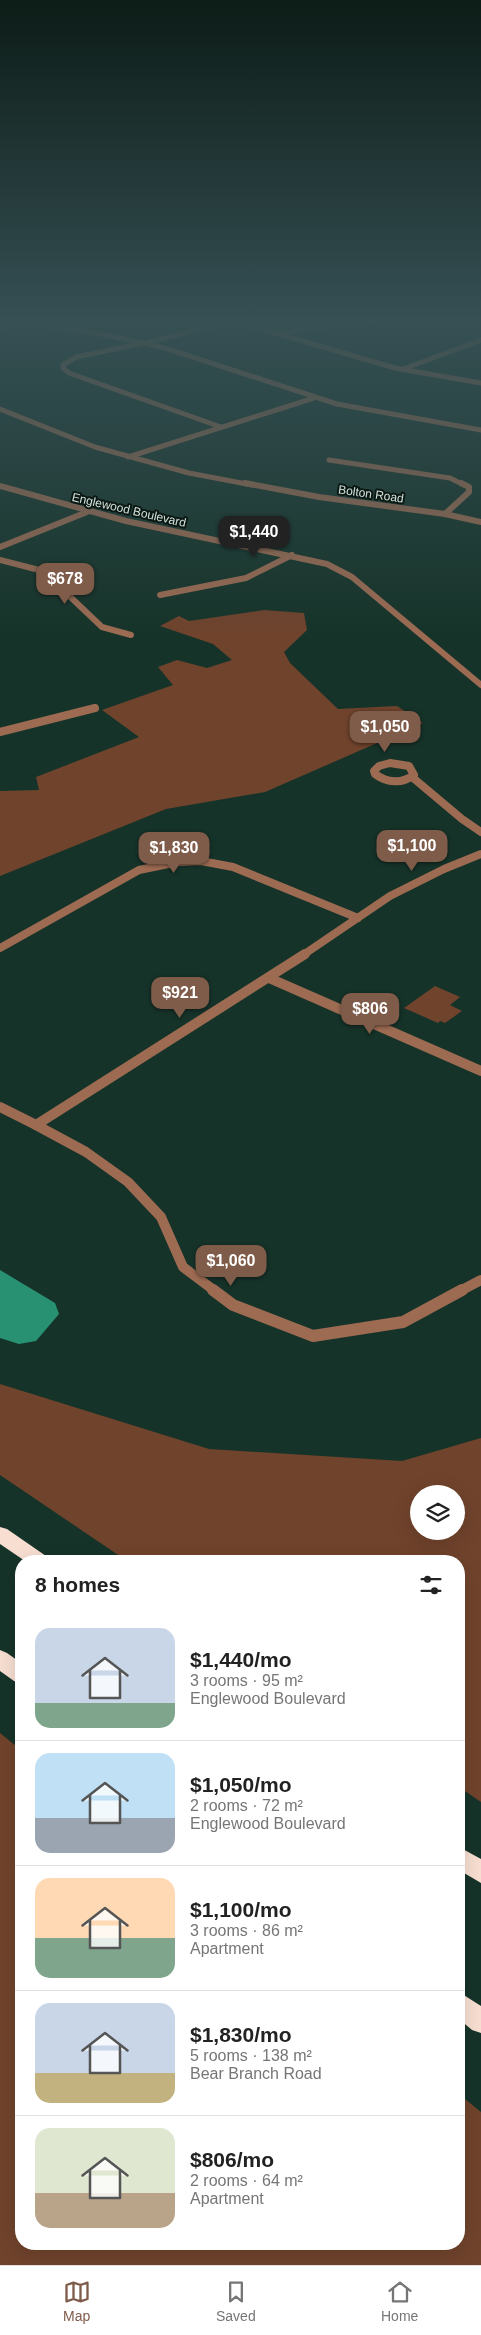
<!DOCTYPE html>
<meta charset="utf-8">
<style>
:root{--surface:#fff;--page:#f2f2f2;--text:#222;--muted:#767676;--line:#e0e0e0;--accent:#7f5c4a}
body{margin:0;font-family:Helvetica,sans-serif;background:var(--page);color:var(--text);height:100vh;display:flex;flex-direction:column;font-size:19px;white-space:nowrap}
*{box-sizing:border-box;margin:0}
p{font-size:16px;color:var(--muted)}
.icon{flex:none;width:28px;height:28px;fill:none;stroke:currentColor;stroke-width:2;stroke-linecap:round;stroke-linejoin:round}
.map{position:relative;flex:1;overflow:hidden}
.panel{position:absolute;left:15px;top:1555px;width:450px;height:695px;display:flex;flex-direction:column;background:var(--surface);border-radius:20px;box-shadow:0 5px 20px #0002}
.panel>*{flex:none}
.controls{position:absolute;left:410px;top:1485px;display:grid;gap:10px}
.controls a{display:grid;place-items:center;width:55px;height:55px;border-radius:50%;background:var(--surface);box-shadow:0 5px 20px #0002;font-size:25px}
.price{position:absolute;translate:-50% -42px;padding:0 11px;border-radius:10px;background:var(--accent);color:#fff;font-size:16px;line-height:32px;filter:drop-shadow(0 1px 2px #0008)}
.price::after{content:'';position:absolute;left:50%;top:30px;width:15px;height:11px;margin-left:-8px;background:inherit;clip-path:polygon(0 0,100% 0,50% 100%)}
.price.current{background:#222;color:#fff}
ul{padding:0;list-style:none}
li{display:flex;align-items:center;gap:15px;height:125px;padding:0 20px}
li+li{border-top:1px solid var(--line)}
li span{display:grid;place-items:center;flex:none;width:140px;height:100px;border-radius:15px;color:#555}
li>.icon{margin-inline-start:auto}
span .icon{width:60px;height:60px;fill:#fffc;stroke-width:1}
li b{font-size:21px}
h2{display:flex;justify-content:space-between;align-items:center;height:60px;padding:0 20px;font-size:21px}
.menu{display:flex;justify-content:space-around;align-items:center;height:70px;border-top:1px solid var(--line);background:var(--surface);font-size:14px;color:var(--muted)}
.menu a{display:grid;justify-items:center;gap:2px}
.menu .current{color:var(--accent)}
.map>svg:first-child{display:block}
</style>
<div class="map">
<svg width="481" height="2265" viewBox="0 0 481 2265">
<rect width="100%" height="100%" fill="#163329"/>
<g fill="#70432c" fill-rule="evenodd">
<path d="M 264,610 L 304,613 L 307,630 L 284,652 L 290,663 L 338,709 L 397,706 L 423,723 L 265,792 L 166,809 L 0,876 L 0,791 L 39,790 L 36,777 L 139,737 L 102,710 L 173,685 L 158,667 L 177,660 L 207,668 L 232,660 L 213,644 L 160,626 L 179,616 L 189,621 Z"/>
<path d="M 435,986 L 460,997 L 450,1005 L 462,1011 L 445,1023 L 440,1021 L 438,1023 L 404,1008 Z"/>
<path d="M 0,1384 L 209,1449 L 402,1461 L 481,1438 L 481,1802 L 459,1787 L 459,1561 L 127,1561 L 0,1475 ZM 419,1494 L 456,1494 L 456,1531 L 419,1531 Z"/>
<path d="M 0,1733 L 21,1750 L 21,2244 L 459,2244 L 459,2094 L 481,2112 L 481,2265 L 0,2265 Z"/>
</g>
<path fill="#279172" d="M 0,1270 L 55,1303 L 59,1314 L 36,1341 L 19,1344 L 0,1338 Z"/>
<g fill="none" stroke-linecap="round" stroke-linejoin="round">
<g stroke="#9d6b52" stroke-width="5">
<path d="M 24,322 L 107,335 L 165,348 L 337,404 L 481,430"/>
<path d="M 237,322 L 395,368 L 481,383"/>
<path d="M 0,329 L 16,322"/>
<path d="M 282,333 L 317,327 L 375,322"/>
<path d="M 403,369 L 481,340"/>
<path d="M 0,409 L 95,447 L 189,473 L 252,485"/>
<path d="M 221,427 L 69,373 L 63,368 L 63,365 L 76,357 L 145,343 L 228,322"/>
<path d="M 128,457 L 314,398"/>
<path d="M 329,460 L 450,478 L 464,485"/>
</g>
<g stroke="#9d6b52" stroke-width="6">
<path d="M 245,483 L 319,497 L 445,514 L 481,522"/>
<path d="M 0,486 L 126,521 L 327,564 L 352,577 L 481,685"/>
<path d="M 445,514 L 469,492 L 469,487 L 461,483"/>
<path d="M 0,547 L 87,512"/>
<path d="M 0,560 L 43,571 L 102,627 L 131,635"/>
<path d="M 160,595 L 246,578 L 292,555"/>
</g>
<g stroke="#9d6b52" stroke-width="8">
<path d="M 0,732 L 95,708"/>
<path d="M 390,763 L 409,766 L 414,775 C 402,784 387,783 375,774 L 374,771 L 379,766 Z"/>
<path d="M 412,777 L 462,819 L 481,832"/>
<path d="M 0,948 L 139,870 L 178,862 L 201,861 L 233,867 L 358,918"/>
<path d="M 303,955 L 390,896 L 444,869 L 481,854"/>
</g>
<g stroke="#9d6b52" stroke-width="10">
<path d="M 269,978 L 481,1071"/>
<path d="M 0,1107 L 36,1125 L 305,954"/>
<path d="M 36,1125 L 86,1152 L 128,1182 L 161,1217 L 183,1267 L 215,1291"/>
<path d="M 460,1291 L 481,1280"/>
</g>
<path stroke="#9d6b52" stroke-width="12" d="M 213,1290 L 233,1305 L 313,1336 L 403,1322 L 462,1290"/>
<g fill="#f7ded1" fill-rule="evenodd">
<path d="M 0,1527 L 7,1529 L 46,1556 L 49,1561 L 25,1561 L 0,1544 Z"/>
<path d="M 0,1650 L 7,1653 L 21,1663 L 21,1684 L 14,1681 L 0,1671 Z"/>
<path d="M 459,1847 L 481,1859 L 481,1883 L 459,1870 Z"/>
<path d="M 459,1992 L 481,2006 L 481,2033 L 472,2030 L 459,2019 Z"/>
</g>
</g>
<linearGradient id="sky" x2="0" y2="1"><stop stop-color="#0c1c17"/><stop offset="0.5" stop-color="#365054"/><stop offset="1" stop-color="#365054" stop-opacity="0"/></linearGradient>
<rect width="481" height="639" fill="url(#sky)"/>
<g text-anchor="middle" stroke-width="4" stroke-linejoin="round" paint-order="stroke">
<g font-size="12" fill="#d1e1da" stroke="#0b1813">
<text transform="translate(371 494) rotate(8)" y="4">Bolton Road</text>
<text transform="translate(129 510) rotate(13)" y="4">Englewood Boulevard</text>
</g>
</g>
</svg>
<div class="controls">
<a><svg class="icon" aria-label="layers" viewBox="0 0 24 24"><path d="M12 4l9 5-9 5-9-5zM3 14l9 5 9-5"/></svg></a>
</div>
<b class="price current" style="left:254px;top:558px">$1,440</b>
<b class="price" style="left:65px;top:605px">$678</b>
<b class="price" style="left:385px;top:753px">$1,050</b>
<b class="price" style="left:412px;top:872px">$1,100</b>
<b class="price" style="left:174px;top:874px">$1,830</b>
<b class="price" style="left:180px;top:1019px">$921</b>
<b class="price" style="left:370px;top:1035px">$806</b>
<b class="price" style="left:231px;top:1287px">$1,060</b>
<section class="panel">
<h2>8 homes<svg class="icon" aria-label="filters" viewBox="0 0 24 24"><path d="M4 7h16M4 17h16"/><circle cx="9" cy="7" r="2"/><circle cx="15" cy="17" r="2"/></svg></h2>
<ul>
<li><span style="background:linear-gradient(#c9d6e8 75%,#7fa58c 0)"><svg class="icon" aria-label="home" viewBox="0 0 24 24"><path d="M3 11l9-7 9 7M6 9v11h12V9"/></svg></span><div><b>$1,440/mo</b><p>3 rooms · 95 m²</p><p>Englewood Boulevard</p></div></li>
<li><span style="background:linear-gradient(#bfe0f5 65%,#9aa5b1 0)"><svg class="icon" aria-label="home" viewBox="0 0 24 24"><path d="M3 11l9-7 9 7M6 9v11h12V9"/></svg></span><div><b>$1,050/mo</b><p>2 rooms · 72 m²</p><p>Englewood Boulevard</p></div></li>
<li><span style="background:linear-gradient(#ffd9b3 60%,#7fa58c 0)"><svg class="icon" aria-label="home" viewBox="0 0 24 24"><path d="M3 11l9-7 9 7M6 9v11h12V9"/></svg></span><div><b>$1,100/mo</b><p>3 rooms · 86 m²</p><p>Apartment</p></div></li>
<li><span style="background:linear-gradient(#c9d6e8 70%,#c2b280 0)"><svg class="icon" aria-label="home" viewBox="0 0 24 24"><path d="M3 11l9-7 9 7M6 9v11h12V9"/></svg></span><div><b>$1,830/mo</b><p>5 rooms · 138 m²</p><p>Bear Branch Road</p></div></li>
<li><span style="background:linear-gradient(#dfe7d0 65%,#b9a48a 0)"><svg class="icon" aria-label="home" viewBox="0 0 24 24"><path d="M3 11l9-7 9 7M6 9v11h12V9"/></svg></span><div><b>$806/mo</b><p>2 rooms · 64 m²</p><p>Apartment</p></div></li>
</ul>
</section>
</div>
<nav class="menu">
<a class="current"><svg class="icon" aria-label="map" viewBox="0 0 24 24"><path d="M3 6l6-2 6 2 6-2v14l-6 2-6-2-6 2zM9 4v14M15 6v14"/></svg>Map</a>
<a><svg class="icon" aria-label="saved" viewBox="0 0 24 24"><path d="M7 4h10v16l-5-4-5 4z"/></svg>Saved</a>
<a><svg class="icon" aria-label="home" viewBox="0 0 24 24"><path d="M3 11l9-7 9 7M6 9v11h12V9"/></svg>Home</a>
</nav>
